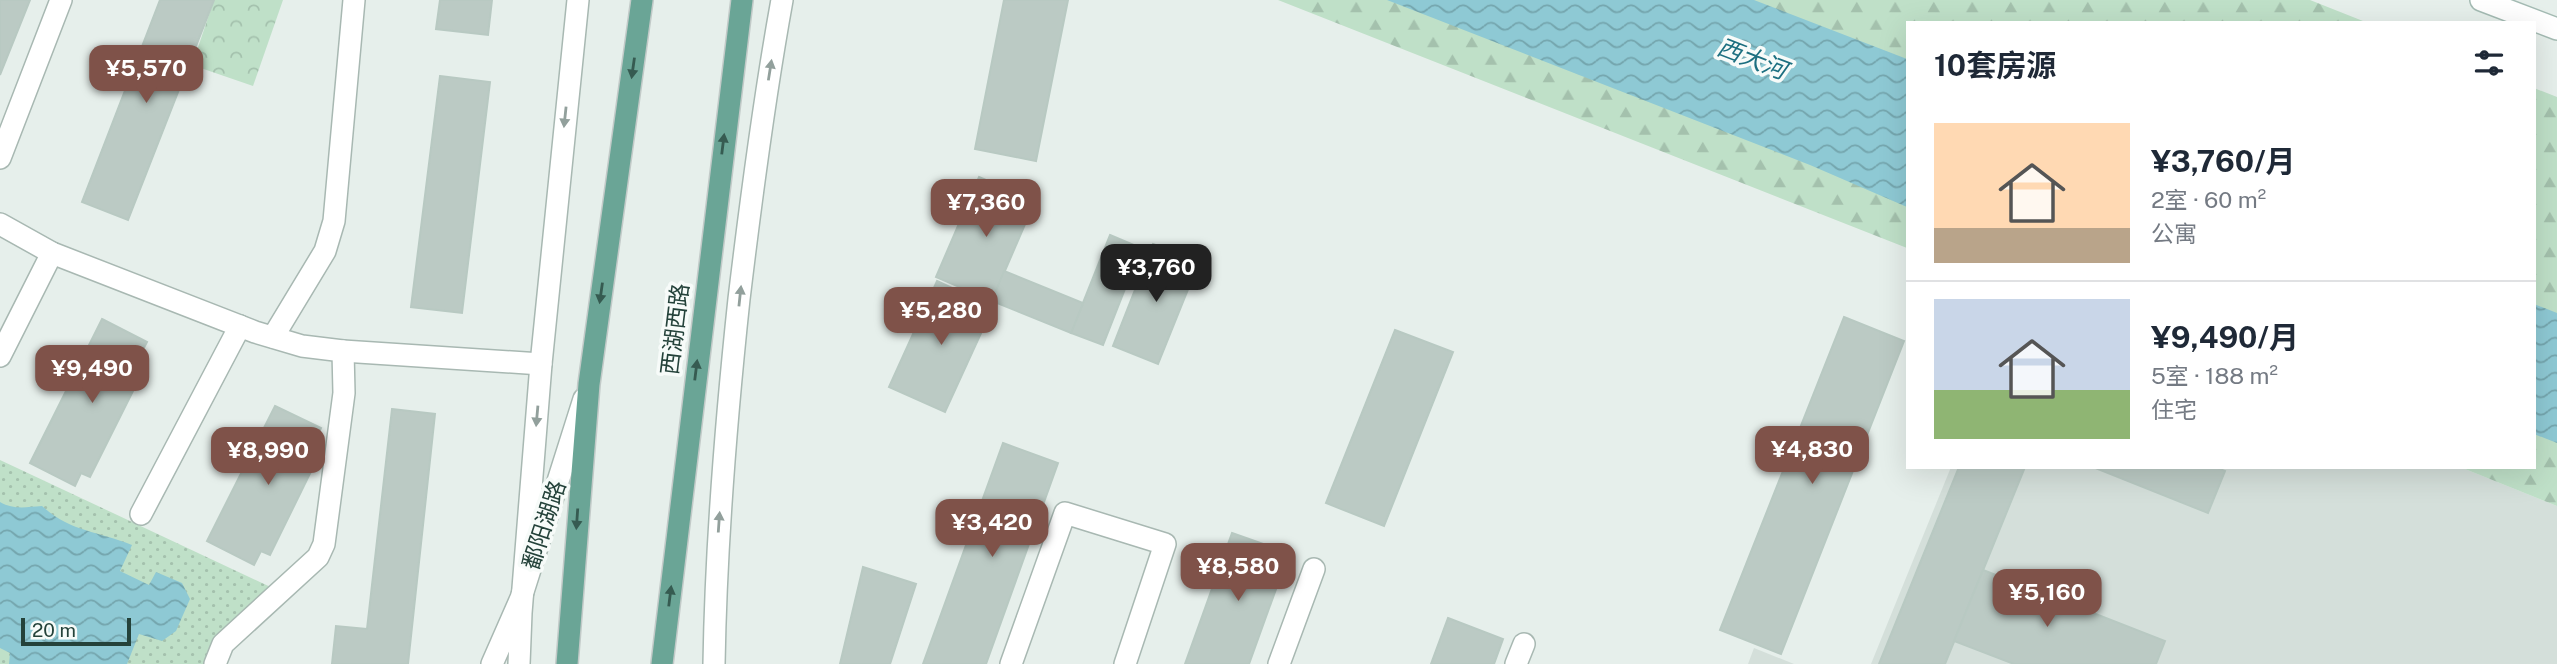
<!DOCTYPE html>
<html lang="zh">
<meta charset="utf-8">
<style>
:root{--surface:#fff;--page:#f2f2f3;--text:#1f2937;--muted:#747a83;--line:#e0e1e3;--accent:#7f5249}
body{margin:0;font-family:"Public Sans","Noto Sans SC",sans-serif;background:var(--page);color:var(--text);height:100vh;display:flex;flex-direction:column;font-size:26px;white-space:nowrap}
*{box-sizing:border-box;margin:0}
p{font-size:23px;color:var(--muted)}
.icon{flex:none;width:38px;height:38px;fill:none;stroke:currentColor;stroke-width:2;stroke-linecap:round;stroke-linejoin:round}
.map{position:relative;flex:1;overflow:hidden}
.sheet{position:absolute;left:1906px;top:21px;width:630px;height:448px;display:flex;flex-direction:column;background:var(--surface);border-radius:0px;box-shadow:0 7px 28px #0002}
.sheet>*{flex:none}
.scale{position:absolute;left:21px;bottom:18px;width:110px;box-sizing:border-box;padding-left:7px;border:4px solid #24423a;border-top:0;font-size:19px;line-height:24px;white-space:nowrap;color:#24423a;-webkit-text-stroke:5px #f7fbf9;paint-order:stroke}
.price{position:absolute;translate:-50% -60px;padding:0 16px;border-radius:14px;background:var(--accent);color:#fff;font-size:23px;line-height:46px;filter:drop-shadow(0 2px 4px #0008)}
.price::after{content:'';position:absolute;left:50%;top:42px;width:21px;height:16px;margin-left:-10px;background:inherit;clip-path:polygon(0 0,100% 0,50% 100%)}
.price.current{background:#222;color:#fff}
ul{padding:0;list-style:none}
li{display:flex;align-items:center;gap:21px;height:175px;padding:0 28px}
li+li{border-top:2px solid var(--line)}
li span{display:grid;place-items:center;flex:none;width:196px;height:140px;border-radius:0px;color:#555}
li>.icon{margin-inline-start:auto}
span .icon{width:84px;height:84px;fill:#fffc;stroke-width:1}
li b{font-size:30px}
h2{display:flex;justify-content:space-between;align-items:center;height:84px;padding:0 28px;font-size:30px}
.map>svg:first-child{display:block}
</style>
<div class="map">
<svg width="2557" height="664" viewBox="0 0 2557 664">
<defs>
<pattern id="grass-dots" width="8" height="8" patternUnits="userSpaceOnUse" patternTransform="scale(1.75)"><rect width="8" height="8" fill="#bfe0c8"/><path d="M2 2h.1M6 6h.1" fill="none" stroke="#a4c1ad" stroke-width="1.8" stroke-linecap="round"/></pattern>
<pattern id="forest-firs" width="22" height="20" patternUnits="userSpaceOnUse" patternTransform="scale(1.75)"><rect width="22" height="20" fill="#bfe0c8"/><path d="M5 1l3.5 6h-7zM16 11l3.5 6h-7z" fill="#a4c1ad"/></pattern>
<pattern id="park-crowns" width="20" height="18" patternUnits="userSpaceOnUse" patternTransform="scale(1.75)"><rect width="20" height="18" fill="#bfe0c8"/><path d="M2 6a3 3 0 1 1 6 0M12 15a3 3 0 1 1 6 0" fill="none" stroke="#a4c1ad"/></pattern>
<pattern id="water-waves" width="16" height="10" patternUnits="userSpaceOnUse" patternTransform="scale(1.75)"><rect width="16" height="10" fill="#8ec9d4"/><path d="M0 5q4-4 8 0t8 0" fill="none" stroke="#74a5ad"/></pattern>
</defs>
<rect width="100%" height="100%" fill="#e6efeb"/>
<g fill="#d4dfda">
<path d="M 1951,467 L 2460,467 L 2557,506 L 2557,664 L 1871,664 Z"/>
<path d="M 1754,648 L 1794,664 L 1748,664 Z"/>
</g>
<path fill="url(#grass-dots)" d="M 0,460 L 277,590 L 217,664 L 0,664 Z"/>
<g fill="url(#forest-firs)">
<path d="M 1278,0 L 2310,0 L 2368,23 L 1908,23 L 1907,248 Z"/>
<path d="M 2534,88 L 2557,97 L 2557,506 L 2460,467 L 2534,467 Z"/>
</g>
<path fill="url(#park-crowns)" d="M 214,0 L 283,0 L 253,86 L 192,65 Z"/>
<g fill="url(#water-waves)">
<path d="M 1387,0 L 1754,0 L 1907,59 L 1907,207 L 1810,165 Z"/>
<path d="M 2534,304 L 2557,313 L 2557,443 L 2534,434 Z"/>
<path d="M 0,502 C 14,510 26,507 42,506 C 71,532 97,531 132,545 L 120,571 L 149,585 L 156,572 L 182,583 L 190,599 L 176,631 L 162,641 L 139,634 L 127,664 L 9,664 L 10,653 L 0,648 Z"/>
</g>
<g fill="#bbcac4" stroke="#b8c9c2" stroke-width="2">
<path d="M 0,0 L 30,0 L 0,75 Z"/>
<path d="M 160,0 L 214,0 L 128,220 L 82,202 Z"/>
<path d="M 440,0 L 492,0 L 488,35 L 436,29 Z"/>
<path d="M 1004,0 L 1068,0 L 1036,161 L 975,149 Z"/>
<path d="M 440,76 L 490,82 L 462,313 L 411,307 Z"/>
<path d="M 979,177 L 1035,201 L 992,301 L 936,277 Z"/>
<path d="M 1110,235 L 1141,248 L 1103,345 L 1071,333 Z"/>
<path d="M 1153,244 L 1199,262 L 1158,364 L 1113,346 Z"/>
<path d="M 1004,271 L 1083,303 L 1071,333 L 992,301 Z"/>
<path d="M 937,281 L 993,307 L 945,412 L 889,387 Z"/>
<path d="M 1844,317 L 1904,341 L 1781,654 L 1720,630 Z"/>
<path d="M 102,319 L 147,342 L 137,361 L 146,365 L 90,477 L 81,473 L 75,486 L 30,463 Z"/>
<path d="M 1395,330 L 1453,352 L 1384,526 L 1326,503 Z"/>
<path d="M 275,406 L 321,428 L 314,443 L 323,447 L 270,555 L 261,551 L 254,565 L 207,541 Z"/>
<path d="M 392,409 L 435,414 L 408,664 L 332,664 L 336,626 L 367,629 Z"/>
<path d="M 1003,443 L 1058,463 L 986,664 L 923,664 Z"/>
<path d="M 1959,467 L 2025,467 L 1945,664 L 1879,664 Z"/>
<path d="M 2093,467 L 2215,467 L 2225,471 L 2208,513 Z"/>
<path d="M 1232,533 L 1289,553 L 1249,664 L 1185,664 Z"/>
<path d="M 863,567 L 916,584 L 890,664 L 840,664 Z"/>
<path d="M 1983,570 L 2165,641 L 2156,664 L 2014,664 L 1954,641 Z"/>
<path d="M 1448,618 L 1503,639 L 1494,664 L 1431,664 Z"/>
</g>
<g fill="none" stroke-linecap="round" stroke-linejoin="round">
<defs>
<g id="service">
<path d="M 0,158 L 61,0"/>
<path d="M 0,224 L 52,253 L 255,332 L 302,346 L 343,351 L 344,393 L 324,544 L 318,557 L 223,644 L 215,664"/>
<path d="M 273,337 L 325,251 L 334,221 L 354,0"/>
<path d="M 343,351 L 541,364"/>
<path d="M 0,356 L 52,253"/>
<path d="M 141,514 L 240,326"/>
<path d="M 519,664 L 521,613 L 541,364 L 578,0"/>
<path d="M 714,664 C 716,542 726,421 739,299 C 751,199 764,99 782,0"/>
<path d="M 1011,664 L 1065,513 L 1165,544 L 1125,664"/>
<path d="M 1279,664 L 1314,569"/>
<path d="M 1516,664 L 1524,644"/>
</g>
<path id="tertiary" d="M 492,664 L 521,598 L 584,399"/>
<path id="secondary" d="M 2481,0 L 2557,29"/>
<g id="primary">
<path d="M 567,664 L 589,384 L 642,0"/>
<path d="M 662,664 L 742,0"/>
</g>
</defs>
<use href="#service" stroke="#a8b8b2" stroke-width="24"/>
<use href="#tertiary" stroke="#a8b8b2" stroke-width="24"/>
<use href="#secondary" stroke="#a4bbb3" stroke-width="24"/>
<use href="#primary" stroke="#c2cac8" stroke-width="24"/>
<use href="#service" stroke="#fff" stroke-width="21"/>
<use href="#tertiary" stroke="#fff" stroke-width="21"/>
<use href="#secondary" stroke="#fff" stroke-width="21"/>
<use href="#primary" stroke="#6aa596" stroke-width="21"/>
</g>
<defs><path id="oneway-solid" d="M-6-.8H1V-3.2L6.5 0L1 3.2V.8H-6Z" transform="scale(1.75)"/></defs>
<g fill="#365b51">
<use href="#oneway-solid" transform="translate(633 68) rotate(98)"/>
<use href="#oneway-solid" transform="translate(723 144) rotate(-83)"/>
<use href="#oneway-solid" transform="translate(601 293) rotate(98)"/>
<use href="#oneway-solid" transform="translate(696 370) rotate(-83)"/>
<use href="#oneway-solid" transform="translate(577 519) rotate(94)"/>
<use href="#oneway-solid" transform="translate(670 596) rotate(-83)"/>
</g>
<g fill="#92a09c">
<use href="#oneway-solid" transform="translate(770 70) rotate(-81)"/>
<use href="#oneway-solid" transform="translate(565 117) rotate(96)"/>
<use href="#oneway-solid" transform="translate(740 296) rotate(-84)"/>
<use href="#oneway-solid" transform="translate(537 416) rotate(95)"/>
<use href="#oneway-solid" transform="translate(719 522) rotate(-86)"/>
</g>
<g text-anchor="middle" stroke-width="7" stroke-linejoin="round" paint-order="stroke">
<g font-size="23" fill="#24423a" stroke="#f7fbf9">
<text transform="translate(675 329) rotate(-83)" y="8">西湖西路</text>
<text transform="translate(544 525) rotate(-72)" y="8">鄱阳湖路</text>
</g>
<g font-size="24" font-style="italic" fill="#1c6f80" stroke="#f7fbf9">
<text transform="translate(1752 59) rotate(21)" y="8">西大河</text>
</g>
</g>
</svg>
<div class="scale">20 m</div>
<b class="price" style="left:146px;top:105px">¥5,570</b>
<b class="price" style="left:986px;top:239px">¥7,360</b>
<b class="price current" style="left:1156px;top:304px">¥3,760</b>
<b class="price" style="left:941px;top:347px">¥5,280</b>
<b class="price" style="left:92px;top:405px">¥9,490</b>
<b class="price" style="left:1812px;top:486px">¥4,830</b>
<b class="price" style="left:268px;top:487px">¥8,990</b>
<b class="price" style="left:992px;top:559px">¥3,420</b>
<b class="price" style="left:1238px;top:603px">¥8,580</b>
<b class="price" style="left:2047px;top:629px">¥5,160</b>
<section class="sheet">
<h2>10套房源<svg class="icon" aria-label="filters" viewBox="0 0 24 24"><path d="M4 7h16M4 17h16"/><circle cx="9" cy="7" r="2"/><circle cx="15" cy="17" r="2"/></svg></h2>
<ul>
<li><span style="background:linear-gradient(#ffd9b3 75%,#b9a48a 0)"><svg class="icon" aria-label="home" viewBox="0 0 24 24"><path d="M3 11l9-7 9 7M6 9v11h12V9"/></svg></span><div><b>¥3,760/月</b><p>2室 · 60 m²</p><p>公寓</p></div></li>
<li><span style="background:linear-gradient(#c9d6e8 65%,#8fb573 0)"><svg class="icon" aria-label="home" viewBox="0 0 24 24"><path d="M3 11l9-7 9 7M6 9v11h12V9"/></svg></span><div><b>¥9,490/月</b><p>5室 · 188 m²</p><p>住宅</p></div></li>
</ul>
</section>
</div>
